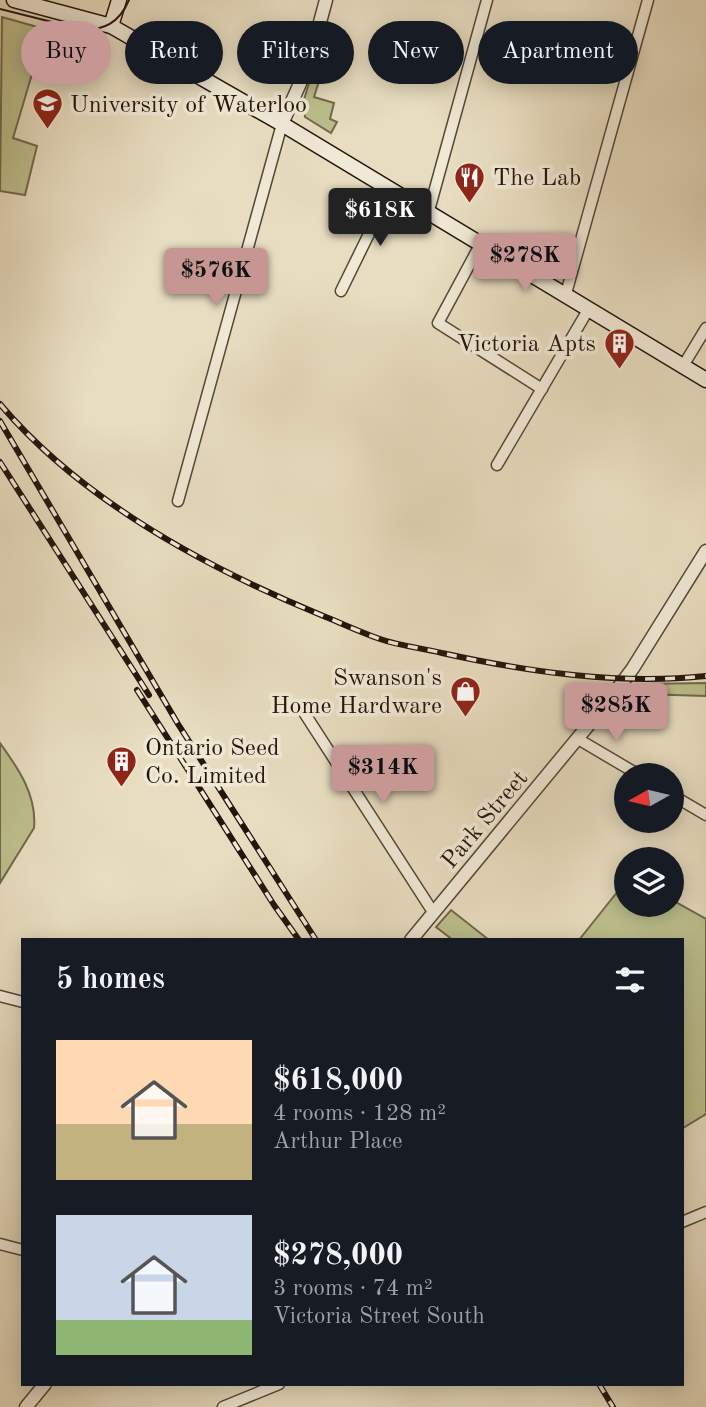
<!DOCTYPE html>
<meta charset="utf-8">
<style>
:root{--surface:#171b24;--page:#242831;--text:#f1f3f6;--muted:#9ea1a6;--accent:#c59692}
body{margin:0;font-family:"Old Standard TT",serif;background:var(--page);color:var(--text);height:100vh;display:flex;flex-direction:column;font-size:26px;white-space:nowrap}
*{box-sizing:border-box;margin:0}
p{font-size:23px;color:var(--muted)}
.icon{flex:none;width:38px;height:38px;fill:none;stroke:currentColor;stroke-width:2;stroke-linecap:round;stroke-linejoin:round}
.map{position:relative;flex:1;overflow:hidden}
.sheet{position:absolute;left:21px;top:938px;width:663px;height:448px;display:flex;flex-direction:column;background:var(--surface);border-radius:0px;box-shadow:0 4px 18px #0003}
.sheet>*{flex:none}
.hud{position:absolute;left:21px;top:21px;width:665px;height:63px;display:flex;gap:14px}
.needle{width:46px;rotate:262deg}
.controls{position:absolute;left:614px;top:763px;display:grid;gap:14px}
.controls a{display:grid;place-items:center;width:70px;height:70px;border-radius:50%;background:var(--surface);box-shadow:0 4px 18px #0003;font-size:35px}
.price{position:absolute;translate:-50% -60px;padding:0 16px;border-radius:7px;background:var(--accent);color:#111;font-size:23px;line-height:46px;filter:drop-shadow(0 2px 4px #0008)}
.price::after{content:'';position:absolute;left:50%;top:42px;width:21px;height:16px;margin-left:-10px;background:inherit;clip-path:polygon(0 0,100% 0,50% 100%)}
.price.active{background:#222;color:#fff}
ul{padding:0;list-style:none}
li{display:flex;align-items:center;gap:21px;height:175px;padding:0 35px}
li span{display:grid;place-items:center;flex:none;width:196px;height:140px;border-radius:0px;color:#555}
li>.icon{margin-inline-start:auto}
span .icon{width:84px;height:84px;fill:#fffc;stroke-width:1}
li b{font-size:30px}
h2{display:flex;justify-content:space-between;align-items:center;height:84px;padding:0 35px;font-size:30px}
.pill{padding:0 24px;border-radius:32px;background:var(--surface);box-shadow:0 4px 18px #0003;font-size:24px;line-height:63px}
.pill.active{background:var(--accent);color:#111}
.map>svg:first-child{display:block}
</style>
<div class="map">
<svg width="706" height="1407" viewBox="0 0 706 1407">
<rect width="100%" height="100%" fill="#e8ddc0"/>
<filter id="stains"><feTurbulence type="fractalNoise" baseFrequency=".00286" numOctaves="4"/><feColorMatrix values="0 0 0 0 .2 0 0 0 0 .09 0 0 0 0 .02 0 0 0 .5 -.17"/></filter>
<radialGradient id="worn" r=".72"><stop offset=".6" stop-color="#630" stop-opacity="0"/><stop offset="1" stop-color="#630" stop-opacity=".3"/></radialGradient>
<g fill="#bdbf8d" stroke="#706a4c" stroke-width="2">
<path d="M 2,17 L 87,41 L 86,45 L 43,37 L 13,138 L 37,146 L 25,195 L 0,191 Z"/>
<path d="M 312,73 L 321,75 L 314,97 L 334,103 L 330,119 L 337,122 L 331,133 L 305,117 L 303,103 Z"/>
<path d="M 706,683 L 706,696 L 642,694 L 644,684 Z"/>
<path d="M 0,743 C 18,768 37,795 34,828 L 0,883 Z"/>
<path d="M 626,881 L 626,905 L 672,905 L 672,900 L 706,919 L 706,1114 L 683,1128 L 682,940 L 579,940 Z"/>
<path d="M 451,910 L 489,940 L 453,940 L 436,927 Z"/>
</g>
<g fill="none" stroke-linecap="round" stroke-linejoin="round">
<defs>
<g id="minor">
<path d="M 428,214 L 487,0"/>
<path d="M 480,245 L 438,323 L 542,389"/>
<path d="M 341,291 L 390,191"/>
<path d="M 565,297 L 648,0"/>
<path d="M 683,366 L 706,328"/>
<path d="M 497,465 L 588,310"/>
<path d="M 178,501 L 282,124"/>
<path d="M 305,714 L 433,912"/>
<path d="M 578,739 L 639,775"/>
<path d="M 672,795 L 706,815"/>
<path d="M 0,996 L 23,1002"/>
<path d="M 682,1222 L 706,1212"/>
<path d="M 0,1244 L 23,1250"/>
<path d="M 223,1407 L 279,1384"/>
</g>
<g id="tertiary">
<path d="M 282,124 L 309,63 L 326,0"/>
<path d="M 411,940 L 610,699 L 633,668 L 706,551"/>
<path d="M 26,1407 L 45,1384"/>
</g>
<g id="secondary">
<path d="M 14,0 L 111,26 L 282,124 L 706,380"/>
<path d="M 111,26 L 119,0"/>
</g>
</defs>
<use href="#minor" stroke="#554738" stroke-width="13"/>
<use href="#tertiary" stroke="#554738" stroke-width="15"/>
<use href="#secondary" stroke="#24150a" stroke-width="17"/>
<use href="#minor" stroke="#f0e9d6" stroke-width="10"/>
<use href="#tertiary" stroke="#f0e9d6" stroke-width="12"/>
<use href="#secondary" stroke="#f0e9d6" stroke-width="14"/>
<path stroke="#24150a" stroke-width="2" d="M 0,9 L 80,29 C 104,31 119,23 129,0"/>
<defs>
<g id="rail">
<path d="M 0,404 C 81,500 207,568 321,615 C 341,623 360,632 380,639 C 400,646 422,648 442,653 C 528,672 619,685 706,676"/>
<path d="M 0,421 L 178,724 L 316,940"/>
<path d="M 0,462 L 149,695"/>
<path d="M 137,690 L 274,905 L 299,940"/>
<path d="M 599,1384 L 613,1407"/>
</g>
</defs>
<use href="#rail" stroke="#24150a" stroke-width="6"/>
<use href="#rail" stroke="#f0e9d6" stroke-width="3.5" stroke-dasharray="10" stroke-linecap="butt"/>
</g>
<defs>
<symbol id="university-pin" viewBox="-11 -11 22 30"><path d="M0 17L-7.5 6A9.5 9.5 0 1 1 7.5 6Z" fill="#8f2418" stroke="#f0e9d6"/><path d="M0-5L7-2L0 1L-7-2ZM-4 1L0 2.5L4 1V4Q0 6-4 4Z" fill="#fff"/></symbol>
<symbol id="restaurant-pin" viewBox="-11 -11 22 30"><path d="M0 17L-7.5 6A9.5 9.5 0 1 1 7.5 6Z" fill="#8f2418" stroke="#f0e9d6"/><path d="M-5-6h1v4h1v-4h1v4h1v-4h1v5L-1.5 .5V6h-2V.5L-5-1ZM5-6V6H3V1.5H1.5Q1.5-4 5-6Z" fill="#fff"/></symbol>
<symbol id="building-pin" viewBox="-11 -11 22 30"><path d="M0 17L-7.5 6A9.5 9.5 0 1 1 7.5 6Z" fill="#8f2418" stroke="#f0e9d6"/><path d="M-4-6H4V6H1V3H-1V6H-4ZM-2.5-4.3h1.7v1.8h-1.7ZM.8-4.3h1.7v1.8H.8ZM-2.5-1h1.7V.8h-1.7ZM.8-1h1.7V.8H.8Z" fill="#fff"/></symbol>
<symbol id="shop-pin" viewBox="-11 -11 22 30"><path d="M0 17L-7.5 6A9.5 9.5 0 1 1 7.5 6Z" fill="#8f2418" stroke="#f0e9d6"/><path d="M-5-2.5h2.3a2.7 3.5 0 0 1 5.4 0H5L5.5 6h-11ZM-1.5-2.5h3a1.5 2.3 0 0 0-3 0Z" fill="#fff"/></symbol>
</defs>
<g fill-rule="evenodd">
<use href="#university-pin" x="30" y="86" width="35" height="47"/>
<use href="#restaurant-pin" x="452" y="160" width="35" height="47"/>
<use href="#building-pin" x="602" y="326" width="35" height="47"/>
<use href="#shop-pin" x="448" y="674" width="35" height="47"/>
<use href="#building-pin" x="104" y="744" width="35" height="47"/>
</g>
<g text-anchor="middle" stroke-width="7" stroke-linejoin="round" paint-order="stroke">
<g font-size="24" fill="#24150a" stroke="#f0e9d6" text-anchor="start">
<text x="70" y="112">University of Waterloo</text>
<text x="493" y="185">The Lab</text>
<text x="596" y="351" text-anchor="end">Victoria Apts</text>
<text x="442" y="685" text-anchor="end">Swanson's<tspan x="442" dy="28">Home Hardware</tspan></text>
<text x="145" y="755">Ontario Seed<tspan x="145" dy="28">Co. Limited</tspan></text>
</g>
<g font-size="24" fill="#24150a" stroke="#f0e9d6">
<text transform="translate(484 819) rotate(-50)" y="8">Park Street</text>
</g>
</g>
<rect width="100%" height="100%" filter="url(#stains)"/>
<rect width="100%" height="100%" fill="url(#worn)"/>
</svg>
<div class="controls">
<a><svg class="needle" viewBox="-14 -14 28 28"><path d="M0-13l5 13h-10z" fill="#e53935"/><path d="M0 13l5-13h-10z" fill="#9ea1a6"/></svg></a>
<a><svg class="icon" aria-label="layers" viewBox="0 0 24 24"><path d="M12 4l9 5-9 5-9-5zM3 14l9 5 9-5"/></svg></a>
</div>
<b class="price active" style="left:380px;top:248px">$618K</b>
<b class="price" style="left:525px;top:293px">$278K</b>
<b class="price" style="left:216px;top:308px">$576K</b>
<b class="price" style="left:616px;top:743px">$285K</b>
<b class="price" style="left:383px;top:805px">$314K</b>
<div class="hud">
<a class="pill active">Buy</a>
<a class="pill">Rent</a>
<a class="pill">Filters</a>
<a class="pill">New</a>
<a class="pill">Apartment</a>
</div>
<section class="sheet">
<h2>5 homes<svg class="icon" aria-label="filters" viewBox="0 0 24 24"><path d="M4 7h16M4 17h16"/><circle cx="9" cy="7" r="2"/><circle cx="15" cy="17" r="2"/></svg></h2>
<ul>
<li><span style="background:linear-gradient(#ffd9b3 60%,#c2b280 0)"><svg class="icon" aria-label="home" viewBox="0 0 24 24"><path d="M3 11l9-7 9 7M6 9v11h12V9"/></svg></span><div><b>$618,000</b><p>4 rooms · 128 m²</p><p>Arthur Place</p></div></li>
<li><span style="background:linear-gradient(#c9d6e8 75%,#8fb573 0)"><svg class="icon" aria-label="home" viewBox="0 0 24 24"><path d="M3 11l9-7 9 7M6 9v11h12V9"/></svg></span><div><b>$278,000</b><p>3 rooms · 74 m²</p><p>Victoria Street South</p></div></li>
</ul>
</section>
</div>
